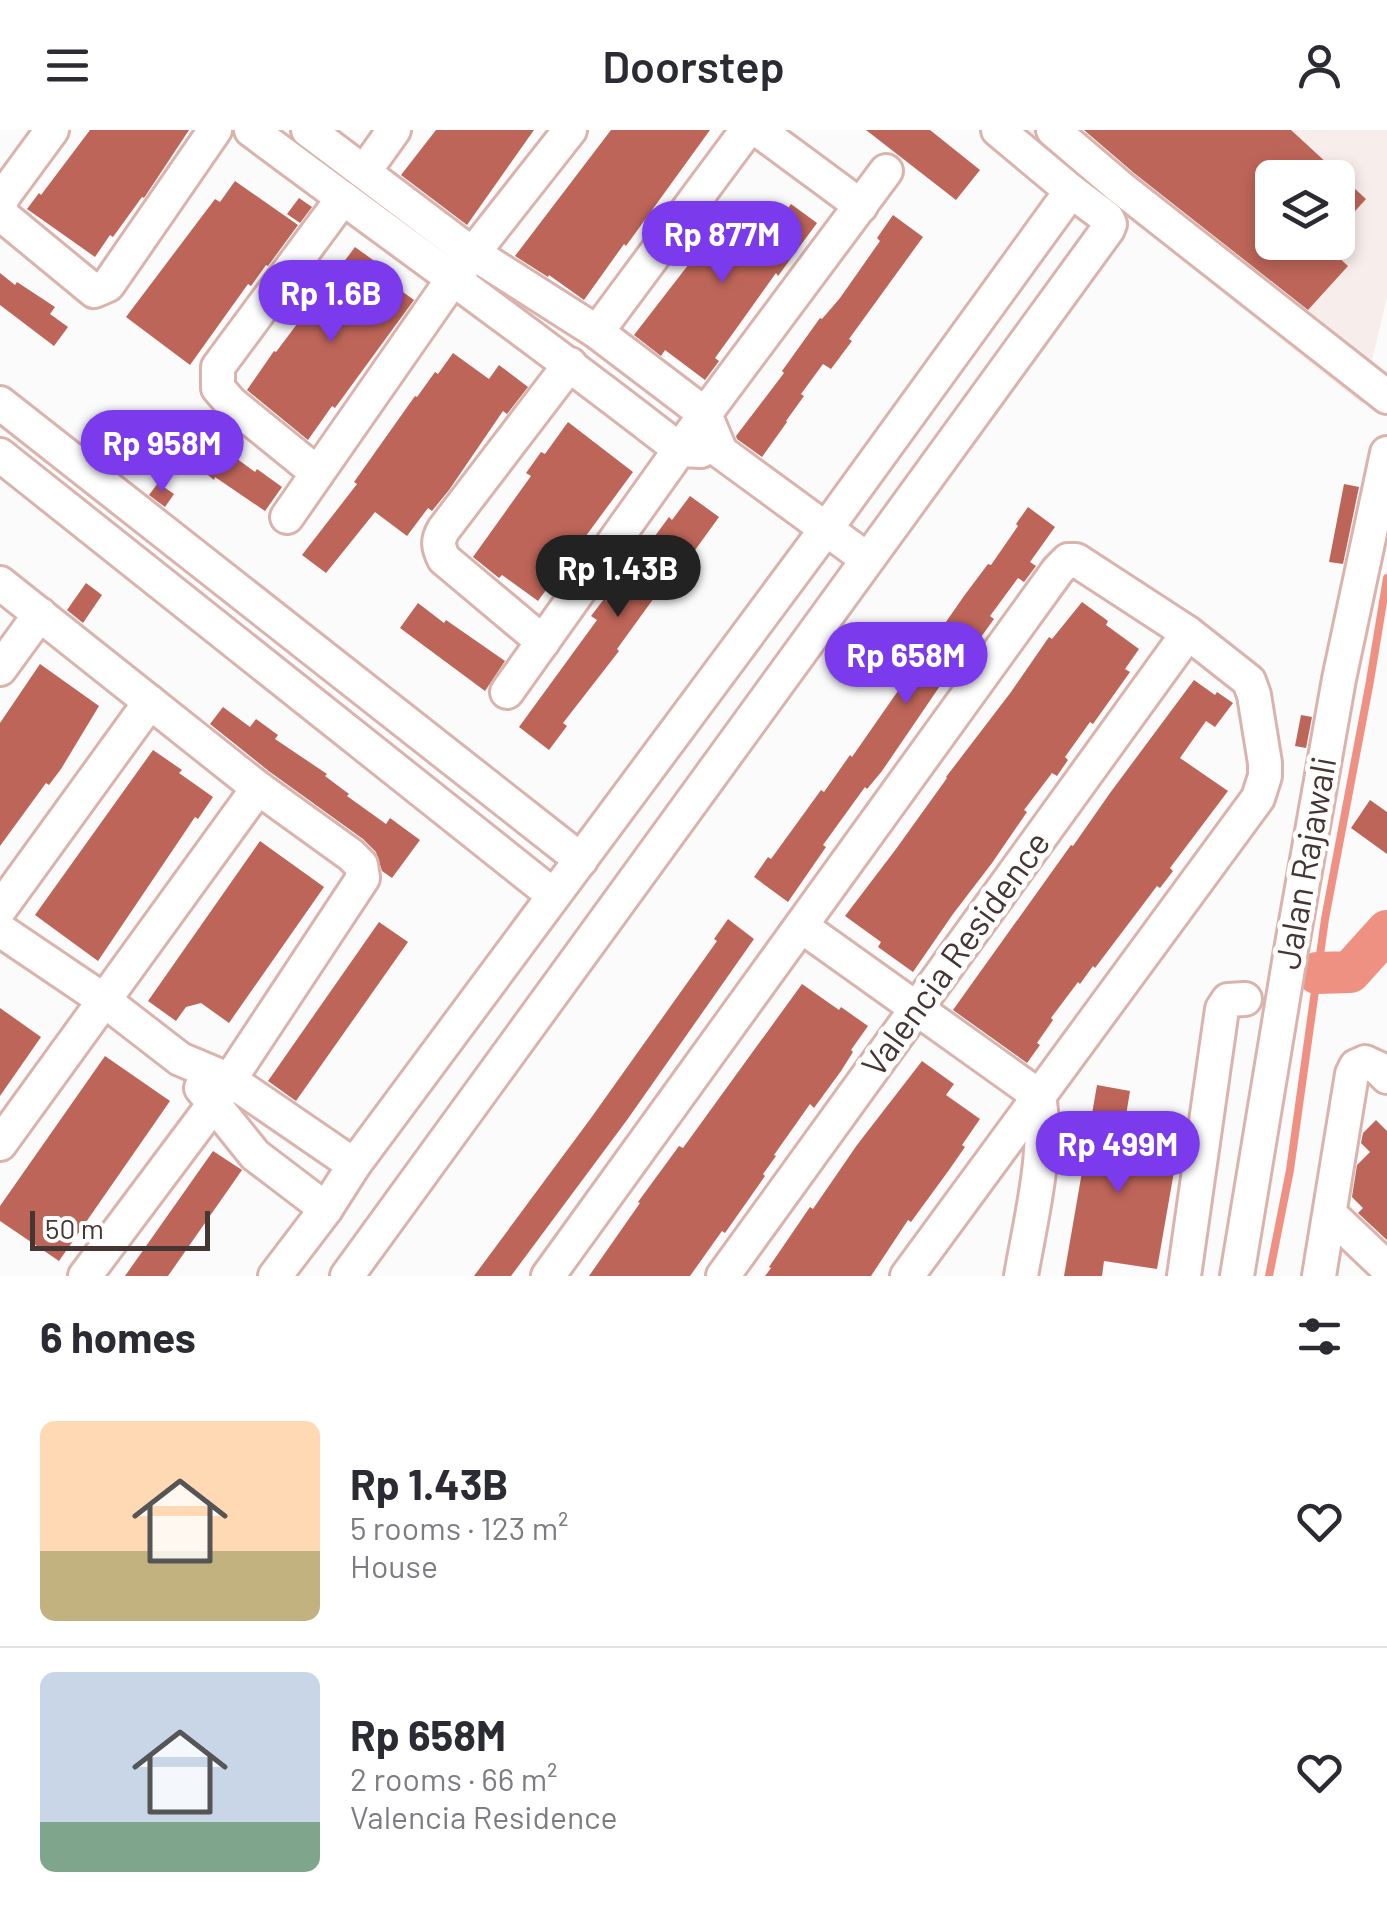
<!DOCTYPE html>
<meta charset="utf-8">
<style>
:root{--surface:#fff;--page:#f7f7f7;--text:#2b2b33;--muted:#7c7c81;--line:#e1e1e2;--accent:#7c3aed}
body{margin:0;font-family:Barlow,sans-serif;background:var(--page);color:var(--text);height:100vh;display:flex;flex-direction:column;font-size:38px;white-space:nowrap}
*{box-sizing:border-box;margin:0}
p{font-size:32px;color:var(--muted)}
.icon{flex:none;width:55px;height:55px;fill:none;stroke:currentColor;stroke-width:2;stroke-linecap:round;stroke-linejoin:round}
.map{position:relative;height:1146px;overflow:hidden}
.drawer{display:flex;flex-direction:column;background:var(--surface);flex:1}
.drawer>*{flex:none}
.tools{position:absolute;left:1255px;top:30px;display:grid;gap:20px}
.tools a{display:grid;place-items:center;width:100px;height:100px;border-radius:15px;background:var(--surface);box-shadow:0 5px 15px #0003;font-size:50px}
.scale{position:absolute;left:30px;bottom:25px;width:180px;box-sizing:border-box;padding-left:10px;border:5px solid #453633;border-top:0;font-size:28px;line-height:35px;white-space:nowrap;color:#453633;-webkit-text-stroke:8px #fff;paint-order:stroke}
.price{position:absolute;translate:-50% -85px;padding:0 22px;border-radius:35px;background:var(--accent);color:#fff;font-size:32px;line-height:65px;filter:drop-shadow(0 2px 5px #0008)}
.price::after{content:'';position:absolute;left:50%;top:60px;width:30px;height:22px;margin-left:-15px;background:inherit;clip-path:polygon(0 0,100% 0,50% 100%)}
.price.selected{background:#222;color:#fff}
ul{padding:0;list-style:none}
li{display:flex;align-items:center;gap:30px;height:250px;padding:0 40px}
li+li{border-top:2px solid var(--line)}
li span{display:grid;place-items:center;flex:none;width:280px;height:200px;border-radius:15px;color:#555}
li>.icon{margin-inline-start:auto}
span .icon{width:120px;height:120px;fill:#fffc;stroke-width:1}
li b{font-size:42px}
h2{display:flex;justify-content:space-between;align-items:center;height:120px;padding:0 40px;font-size:42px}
header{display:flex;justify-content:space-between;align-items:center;height:130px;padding:0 40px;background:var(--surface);font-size:45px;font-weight:600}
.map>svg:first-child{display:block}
</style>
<header><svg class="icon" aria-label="menu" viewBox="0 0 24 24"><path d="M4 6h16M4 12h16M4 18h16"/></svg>Doorstep<svg class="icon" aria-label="person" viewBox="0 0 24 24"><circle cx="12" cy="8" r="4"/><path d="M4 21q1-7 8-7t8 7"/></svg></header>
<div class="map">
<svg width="1387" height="1146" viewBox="0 0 1387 1146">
<rect width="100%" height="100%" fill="#fbfbfb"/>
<path fill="#f7edeb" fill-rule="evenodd" d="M 1028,0 L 1387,0 L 1387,167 L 1362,274 L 1175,125 ZM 1272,48 L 1338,48 L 1338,112 L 1272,112 Z"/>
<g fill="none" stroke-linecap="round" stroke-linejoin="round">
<path stroke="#ee9183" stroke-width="8" d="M 1269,1146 L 1290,1040 L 1325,789 L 1370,551 L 1387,448"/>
<path stroke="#ee9183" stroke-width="42" d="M 1317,843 L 1350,842 L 1387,801"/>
</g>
<g fill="#bd6558">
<path d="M 90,0 L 189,0 L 144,68 L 142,67 L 113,107 L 110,105 L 95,127 L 27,79 L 39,63 L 41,65 Z"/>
<path d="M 436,0 L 534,0 L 467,95 L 401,45 Z"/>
<path d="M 611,0 L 710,0 L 626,116 L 624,114 L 584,170 L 549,145 L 548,147 L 515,126 Z"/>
<path d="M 866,0 L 930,0 L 980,40 L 956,70 Z"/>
<path d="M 1084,0 L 1291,0 L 1366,69 L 1338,100 L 1338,48 L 1272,48 L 1272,112 L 1322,112 L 1348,136 L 1308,180 L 1134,43 Z"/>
<path d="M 235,51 L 298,95 L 268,136 L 266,135 L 251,156 L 248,154 L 190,235 L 126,187 L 215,69 L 220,72 Z"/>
<path d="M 299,68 L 312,77 L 300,93 L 287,84 Z"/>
<path d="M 729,71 L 771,102 L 791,74 L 817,93 L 778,146 L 776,143 L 736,199 L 715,228 L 719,231 L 705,250 L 665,220 L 661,226 L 634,205 L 716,99 L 711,96 Z"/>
<path d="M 893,85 L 923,107 L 849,209 L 852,211 L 831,239 L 823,234 L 801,264 L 804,266 L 786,291 L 787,292 L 762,327 L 737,309 L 736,306 L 784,243 L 782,241 L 820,188 L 822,189 L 840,168 L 880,111 L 877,108 Z"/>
<path d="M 355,117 L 380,135 L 375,142 L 414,170 L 335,278 L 332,276 L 308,310 L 247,260 L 274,221 L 276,222 Z"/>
<path d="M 0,143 L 15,155 L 17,152 L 55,177 L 50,184 L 68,197 L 54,216 L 0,175 Z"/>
<path d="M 453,223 L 489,249 L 499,235 L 528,257 L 507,284 L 503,281 L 449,360 L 432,381 L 428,378 L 407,406 L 375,382 L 326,443 L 302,425 L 357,354 L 354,352 L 415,266 L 417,267 L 435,242 L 438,244 Z"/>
<path d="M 568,292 L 633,342 L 538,471 L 502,445 L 499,448 L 473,427 L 531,346 L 526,343 L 541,322 L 545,324 Z"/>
<path d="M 191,295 L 255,342 L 257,339 L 282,357 L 265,381 L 215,347 L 214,350 L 175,318 Z"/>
<path d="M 158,353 L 174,364 L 165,377 L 149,365 Z"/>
<path d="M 1344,354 L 1359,357 L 1343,434 L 1329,432 Z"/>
<path d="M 690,366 L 719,387 L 685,434 L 683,432 L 659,461 L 617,519 L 619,521 L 563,593 L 567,596 L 549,620 L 519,597 L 597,490 L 591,486 L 604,469 L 609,472 L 654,411 L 652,410 L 669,387 L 672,390 Z"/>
<path d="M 1028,377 L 1055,397 L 1030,432 L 1036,436 L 1024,452 L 1018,448 L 990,486 L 994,489 L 981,507 L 947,556 L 942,553 L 882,641 L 867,659 L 865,657 L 823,715 L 826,717 L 788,772 L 754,747 L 768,727 L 771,729 L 821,660 L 824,662 L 850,625 L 852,627 L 964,466 L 988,434 L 991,435 L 1018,396 L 1016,394 Z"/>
<path d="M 86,453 L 102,465 L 83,493 L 67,480 Z"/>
<path d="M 1082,472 L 1108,491 L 1106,495 L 1139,519 L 1125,539 L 1130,542 L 1093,594 L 1090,592 L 1065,627 L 1068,630 L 1057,646 L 1052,643 L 1024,680 L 1027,682 L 992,733 L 953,784 L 913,842 L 878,817 L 881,812 L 845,786 L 896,719 L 947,648 L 946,647 L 1011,562 L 1049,507 L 1052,509 Z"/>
<path d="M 418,473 L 444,493 L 446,490 L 505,531 L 485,561 L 400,498 Z"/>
<path d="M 40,534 L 99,576 L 61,639 L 49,655 L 46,653 L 0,716 L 0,593 Z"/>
<path d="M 1194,550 L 1215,565 L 1217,562 L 1233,573 L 1215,597 L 1206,591 L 1180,628 L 1228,661 L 1170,738 L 1173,741 L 1160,758 L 1157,756 L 1095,838 L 1093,836 L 1080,854 L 1078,852 L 1051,888 L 1053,890 L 1037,913 L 1040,915 L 1027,933 L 953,880 L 1071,715 L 1073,716 L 1110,663 Z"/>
<path d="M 223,577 L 250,597 L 256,589 L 278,605 L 275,609 L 327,644 L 325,646 L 349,664 L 347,666 L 386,694 L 390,688 L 420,710 L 392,748 L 382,741 L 376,722 L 363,709 L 270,642 L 210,594 Z"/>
<path d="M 1301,585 L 1312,587 L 1306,618 L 1295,616 Z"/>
<path d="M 153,620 L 182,640 L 179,643 L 213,667 L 198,689 L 195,687 L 98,831 L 35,785 Z"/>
<path d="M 1370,670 L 1387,682 L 1387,724 L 1351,698 Z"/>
<path d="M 260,711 L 324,757 L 229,893 L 201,873 L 186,877 L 176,891 L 148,871 Z"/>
<path d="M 728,789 L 754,809 L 627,990 L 511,1146 L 474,1146 L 591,988 L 717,811 L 714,809 Z"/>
<path d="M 379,792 L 408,812 L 296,971 L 268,951 Z"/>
<path d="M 802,854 L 839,880 L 841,877 L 868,896 L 851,920 L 853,922 L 841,941 L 814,978 L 810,974 L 774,1025 L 776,1026 L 763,1044 L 765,1046 L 725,1103 L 722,1101 L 690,1146 L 589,1146 L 640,1073 L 638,1072 L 679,1016 L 683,1018 Z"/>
<path d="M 0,878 L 41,907 L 0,966 Z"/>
<path d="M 105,926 L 170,971 L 59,1131 L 0,1091 L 0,1076 Z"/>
<path d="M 922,931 L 954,954 L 946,965 L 980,989 L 962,1015 L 965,1017 L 949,1040 L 911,1092 L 908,1090 L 871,1146 L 765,1146 L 771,1138 L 769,1137 L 810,1077 L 813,1079 L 857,1015 Z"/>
<path d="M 1097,955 L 1130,961 L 1124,998 L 1127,998 L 1123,1021 L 1176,1030 L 1157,1139 L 1104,1131 L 1102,1146 L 1064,1146 Z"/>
<path d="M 1376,990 L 1387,1001 L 1387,1110 L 1358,1083 L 1363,1078 L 1352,1067 L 1357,1035 L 1370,1022 L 1361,1013 L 1363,1003 Z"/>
<path d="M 213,1021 L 242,1040 L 168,1146 L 125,1146 Z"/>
</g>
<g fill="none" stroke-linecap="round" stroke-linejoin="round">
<defs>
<g id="minor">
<path d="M 52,0 L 5,64 L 0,73 L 3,86 L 94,161 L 108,155 L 215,0"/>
<path d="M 251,0 C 394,107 540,210 680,320 L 701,321"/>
<path d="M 308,0 L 459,114 L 597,202 L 705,284 L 721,322 L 867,429"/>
<path d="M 758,0 L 861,76"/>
<path d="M 998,0 L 1071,61"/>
<path d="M 1053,0 L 1121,58 L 1387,267"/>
<path d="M 364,42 L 394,0"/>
<path d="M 597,202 L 747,0"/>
<path d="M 0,273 L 581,730"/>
<path d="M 0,325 L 553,765"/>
<path d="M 316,342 L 231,273 L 218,258 L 218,237 L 343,68"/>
<path d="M 287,387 L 452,150 L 570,0"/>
<path d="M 0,453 L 258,658 L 351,725 L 361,735 L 363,748 L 213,975 L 85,1146"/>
<path d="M 543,512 L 444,429 C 438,417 437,410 444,399 L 570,234"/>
<path d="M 0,539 L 40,484"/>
<path d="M 507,562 L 705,284 L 886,41"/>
<path d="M 0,779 L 150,572"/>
<path d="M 801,796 L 1039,966 C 1049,1018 1030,1093 1021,1146"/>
<path d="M 0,800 L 105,871 L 180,929 L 230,950 L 354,1035"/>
<path d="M 201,958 L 255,1025 L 326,1079"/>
<path d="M 0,1014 L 258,658"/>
<path d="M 1330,1084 L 1387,1138"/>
<path d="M 275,1146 L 326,1079 L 354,1035 L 826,399 L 1071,61 L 1107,88 L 1110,94 L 1108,99 L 347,1146"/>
<path d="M 548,1146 L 1058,440 L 1068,430 L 1076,430 L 1188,503 L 1249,551 L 1254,565 L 1265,633 L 1265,646 L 1258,668 L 907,1146"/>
<path d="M 723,1146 L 1188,503"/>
<path d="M 1184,1146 L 1222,879 L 1228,870 L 1245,869"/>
<path d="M 1237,1146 L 1291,820 L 1339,549 L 1387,323"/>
<path d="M 1319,1146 L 1352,944 L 1356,936 L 1365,932 L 1378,938 L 1387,947"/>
</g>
</defs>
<use href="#minor" stroke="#d9b3ac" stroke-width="38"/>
<use href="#minor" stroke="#fff" stroke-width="32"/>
</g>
<g text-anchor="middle" stroke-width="10" stroke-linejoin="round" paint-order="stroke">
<g font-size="35" fill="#453633" stroke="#fff">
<text transform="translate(1306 733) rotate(-80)" y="12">Jalan Rajawali</text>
<text transform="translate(956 824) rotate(-54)" y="12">Valencia Residence</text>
</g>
</g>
</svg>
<div class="tools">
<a><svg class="icon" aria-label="layers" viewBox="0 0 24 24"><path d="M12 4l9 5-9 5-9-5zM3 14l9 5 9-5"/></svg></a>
</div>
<div class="scale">50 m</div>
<b class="price" style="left:722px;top:156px">Rp 877M</b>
<b class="price" style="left:331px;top:215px">Rp 1.6B</b>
<b class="price" style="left:162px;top:365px">Rp 958M</b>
<b class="price selected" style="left:618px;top:490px">Rp 1.43B</b>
<b class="price" style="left:906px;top:577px">Rp 658M</b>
<b class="price" style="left:1118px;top:1066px">Rp 499M</b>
</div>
<section class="drawer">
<h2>6 homes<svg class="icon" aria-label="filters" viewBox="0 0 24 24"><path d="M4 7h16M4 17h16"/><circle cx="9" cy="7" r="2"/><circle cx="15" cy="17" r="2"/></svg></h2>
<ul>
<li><span style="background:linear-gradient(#ffd9b3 65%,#c2b280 0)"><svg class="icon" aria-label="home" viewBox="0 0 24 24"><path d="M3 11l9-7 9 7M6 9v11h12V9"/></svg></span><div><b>Rp 1.43B</b><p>5 rooms · 123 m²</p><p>House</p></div><svg class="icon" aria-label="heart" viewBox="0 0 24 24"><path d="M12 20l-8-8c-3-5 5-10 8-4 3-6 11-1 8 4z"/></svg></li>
<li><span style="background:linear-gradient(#c9d6e8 75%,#7fa58c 0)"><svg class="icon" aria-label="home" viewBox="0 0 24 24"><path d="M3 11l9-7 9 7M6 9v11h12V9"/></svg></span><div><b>Rp 658M</b><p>2 rooms · 66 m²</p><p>Valencia Residence</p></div><svg class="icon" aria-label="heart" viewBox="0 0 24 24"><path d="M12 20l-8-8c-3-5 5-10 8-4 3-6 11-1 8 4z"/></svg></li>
</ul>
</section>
